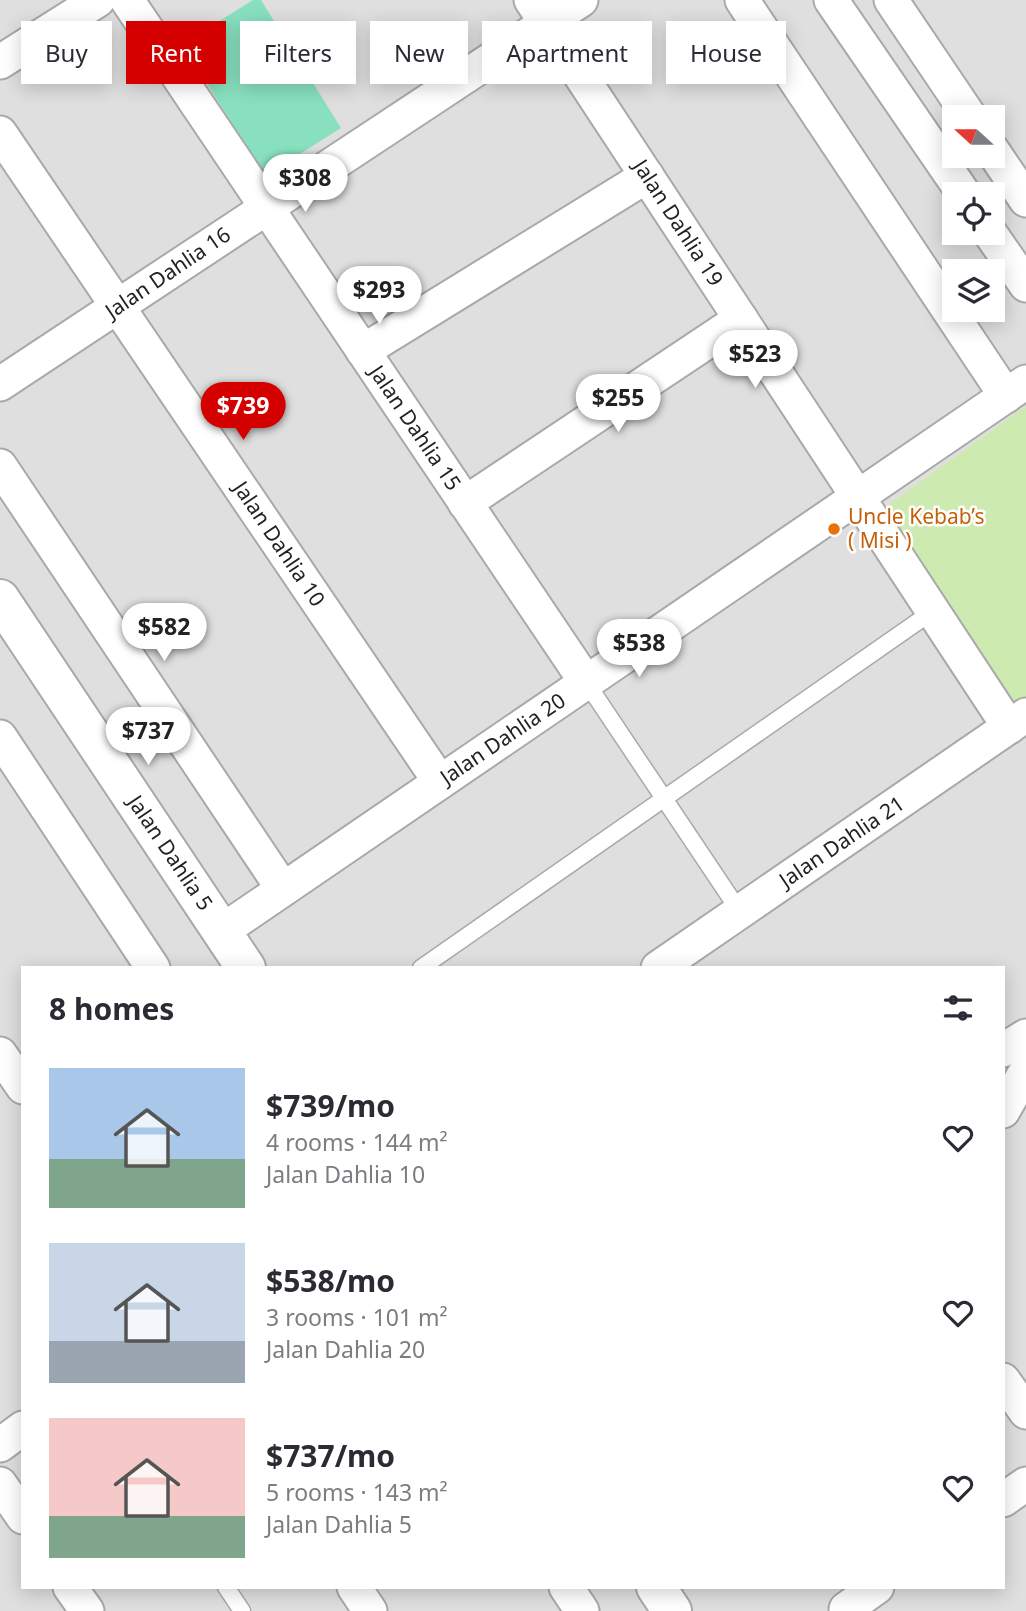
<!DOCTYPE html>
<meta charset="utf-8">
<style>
:root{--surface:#fff;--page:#f7f7f7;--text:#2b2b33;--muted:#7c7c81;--accent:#d40000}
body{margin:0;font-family:"Noto Sans",sans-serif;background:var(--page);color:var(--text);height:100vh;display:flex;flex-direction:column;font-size:26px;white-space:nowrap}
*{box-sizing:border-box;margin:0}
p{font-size:23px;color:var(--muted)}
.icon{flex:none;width:38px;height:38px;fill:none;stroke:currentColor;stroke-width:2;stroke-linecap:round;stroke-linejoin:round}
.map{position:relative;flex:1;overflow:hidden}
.side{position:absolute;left:21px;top:966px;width:984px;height:623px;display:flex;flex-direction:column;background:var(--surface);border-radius:0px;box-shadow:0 4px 18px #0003}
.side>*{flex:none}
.banner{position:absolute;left:21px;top:21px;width:985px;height:63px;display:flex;gap:14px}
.needle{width:46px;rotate:291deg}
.fabs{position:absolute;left:942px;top:105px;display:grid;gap:14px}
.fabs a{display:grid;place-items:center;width:63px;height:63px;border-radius:0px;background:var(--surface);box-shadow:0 4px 18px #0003;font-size:35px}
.price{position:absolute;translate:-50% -60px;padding:0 16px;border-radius:24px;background:#fff;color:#222;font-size:23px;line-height:46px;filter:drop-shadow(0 2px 4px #0008)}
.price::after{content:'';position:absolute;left:50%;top:42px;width:21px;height:16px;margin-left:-10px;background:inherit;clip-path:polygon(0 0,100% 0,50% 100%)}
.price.on{background:var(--accent);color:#fff}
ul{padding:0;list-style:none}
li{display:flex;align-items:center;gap:21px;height:175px;padding:0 28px}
li span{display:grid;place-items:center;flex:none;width:196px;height:140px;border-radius:0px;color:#555}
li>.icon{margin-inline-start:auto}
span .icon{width:84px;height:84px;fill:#fffc;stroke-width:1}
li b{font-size:30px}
h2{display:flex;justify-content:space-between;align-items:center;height:84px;padding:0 28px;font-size:30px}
.tag{padding:0 24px;border-radius:0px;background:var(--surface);box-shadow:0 4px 18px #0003;font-size:24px;line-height:63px}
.tag.on{background:var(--accent);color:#fff}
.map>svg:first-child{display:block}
</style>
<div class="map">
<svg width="1026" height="1611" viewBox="0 0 1026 1611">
<rect width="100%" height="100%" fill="#f2efe9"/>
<path fill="#e0dfdf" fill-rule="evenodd" d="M 0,0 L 1026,0 L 1026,1611 L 0,1611 ZM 954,117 L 992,117 L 992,156 L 954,156 ZM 954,194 L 992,194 L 992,233 L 954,233 ZM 954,271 L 992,271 L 992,310 L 954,310 ZM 23,968 L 1003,968 L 1003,1587 L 23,1587 Z"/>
<path fill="#cdebb0" d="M 1026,406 L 1026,703 L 1006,705 L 878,512 Z"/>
<path fill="#88e0be" d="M 253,0 L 261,0 L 341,128 L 265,176 L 182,44 Z"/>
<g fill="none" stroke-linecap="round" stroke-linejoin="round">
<defs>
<g id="service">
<path d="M 586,682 L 740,912"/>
<path d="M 421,968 L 933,611"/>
<path d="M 226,1587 L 242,1611"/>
</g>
<g id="minor">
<path d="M 127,0 L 586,682"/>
<path d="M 531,0 L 1009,727"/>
<path d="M 742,0 L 1006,396"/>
<path d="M 831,0 L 964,194"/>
<path d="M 891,0 L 970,117"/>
<path d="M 0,62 L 98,0"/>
<path d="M 0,133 L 440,782"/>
<path d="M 992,150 L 1026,200"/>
<path d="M 990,233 L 1026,285"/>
<path d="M 363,351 L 647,176"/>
<path d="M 0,384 L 581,0"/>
<path d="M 0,466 L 283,889"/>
<path d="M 465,503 L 741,319"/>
<path d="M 0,737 L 153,968"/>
<path d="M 222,931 L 1026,382"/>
<path d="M 658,968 L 1026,715"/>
<path d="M 1003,1050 L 1026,1036"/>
<path d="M 0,1054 L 23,1087"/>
<path d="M 1003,1111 L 1026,1071"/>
<path d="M 1003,1380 L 1026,1412"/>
<path d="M 0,1445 L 23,1428"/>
<path d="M 0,1484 L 23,1517"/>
<path d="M 1003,1500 L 1026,1484"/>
<path d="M 70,1587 L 87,1611"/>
<path d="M 354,1587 L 370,1611"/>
<path d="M 566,1587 L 582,1611"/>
<path d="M 846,1609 L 877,1587"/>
</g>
<g id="tertiary">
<path d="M 0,599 L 246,968"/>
<path d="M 656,1587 L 672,1611"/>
</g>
</defs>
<use href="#service" stroke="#a9a9a9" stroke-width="19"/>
<use href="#minor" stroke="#a9a9a9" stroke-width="37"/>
<use href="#tertiary" stroke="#a9a9a9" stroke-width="42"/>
<use href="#service" stroke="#fff" stroke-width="16"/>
<use href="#minor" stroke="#fff" stroke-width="33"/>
<use href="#tertiary" stroke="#fff" stroke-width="38"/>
</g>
<circle fill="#e8710a" stroke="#fff" stroke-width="2.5" cx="834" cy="529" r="7"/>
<g text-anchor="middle" stroke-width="5" stroke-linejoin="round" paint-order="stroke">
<g font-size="21" fill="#222" stroke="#fff">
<text transform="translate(678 223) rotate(57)" y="7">Jalan Dahlia 19</text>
<text transform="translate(168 273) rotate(-34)" y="7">Jalan Dahlia 16</text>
<text transform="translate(415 428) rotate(56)" y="7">Jalan Dahlia 15</text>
<text transform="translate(279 544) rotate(56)" y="7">Jalan Dahlia 10</text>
<text transform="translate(503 739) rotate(-34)" y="7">Jalan Dahlia 20</text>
<text transform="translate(842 842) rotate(-34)" y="7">Jalan Dahlia 21</text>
<text transform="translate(170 853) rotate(56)" y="7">Jalan Dahlia 5</text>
</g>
<g font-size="21" fill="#c56008" stroke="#fff" text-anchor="start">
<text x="848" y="524">Uncle Kebab’s<tspan x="848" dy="24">( Misi )</tspan></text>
</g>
</g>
</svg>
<div class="fabs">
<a><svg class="needle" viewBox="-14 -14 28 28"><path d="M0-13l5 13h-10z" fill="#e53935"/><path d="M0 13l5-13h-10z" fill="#7c7c81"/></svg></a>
<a><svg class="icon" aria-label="locate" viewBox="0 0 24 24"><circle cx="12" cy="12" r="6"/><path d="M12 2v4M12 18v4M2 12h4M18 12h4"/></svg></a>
<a><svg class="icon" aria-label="layers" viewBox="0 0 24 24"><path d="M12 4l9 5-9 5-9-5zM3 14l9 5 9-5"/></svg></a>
</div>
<b class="price" style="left:305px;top:214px">$308</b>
<b class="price" style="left:379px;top:326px">$293</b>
<b class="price" style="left:755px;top:390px">$523</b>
<b class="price" style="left:618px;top:434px">$255</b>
<b class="price on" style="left:243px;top:442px">$739</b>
<b class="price" style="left:164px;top:663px">$582</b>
<b class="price" style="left:639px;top:679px">$538</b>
<b class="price" style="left:148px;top:767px">$737</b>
<div class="banner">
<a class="tag">Buy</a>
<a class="tag on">Rent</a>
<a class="tag">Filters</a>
<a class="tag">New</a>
<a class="tag">Apartment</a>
<a class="tag">House</a>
</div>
<section class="side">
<h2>8 homes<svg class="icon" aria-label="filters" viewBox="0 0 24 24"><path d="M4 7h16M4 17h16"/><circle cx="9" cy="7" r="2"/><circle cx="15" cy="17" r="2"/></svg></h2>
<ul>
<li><span style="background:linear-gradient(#a9c7e8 65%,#7fa58c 0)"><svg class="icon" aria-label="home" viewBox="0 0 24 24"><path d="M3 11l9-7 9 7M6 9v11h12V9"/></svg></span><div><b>$739/mo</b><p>4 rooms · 144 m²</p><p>Jalan Dahlia 10</p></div><svg class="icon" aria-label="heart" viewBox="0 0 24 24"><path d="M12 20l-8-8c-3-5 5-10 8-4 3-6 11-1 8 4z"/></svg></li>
<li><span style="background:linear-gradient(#c9d6e8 70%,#9aa5b1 0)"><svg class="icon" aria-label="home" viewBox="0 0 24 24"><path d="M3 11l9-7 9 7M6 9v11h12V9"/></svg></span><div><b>$538/mo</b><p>3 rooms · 101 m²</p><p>Jalan Dahlia 20</p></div><svg class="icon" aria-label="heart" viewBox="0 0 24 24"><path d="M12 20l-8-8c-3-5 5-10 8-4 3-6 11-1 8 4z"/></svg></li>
<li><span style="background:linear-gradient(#f6c9c9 70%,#7fa58c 0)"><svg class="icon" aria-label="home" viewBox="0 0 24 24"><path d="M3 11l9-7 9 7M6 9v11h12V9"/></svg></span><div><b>$737/mo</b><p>5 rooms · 143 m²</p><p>Jalan Dahlia 5</p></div><svg class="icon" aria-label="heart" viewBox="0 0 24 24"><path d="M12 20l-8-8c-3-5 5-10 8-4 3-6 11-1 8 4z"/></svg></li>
</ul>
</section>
</div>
